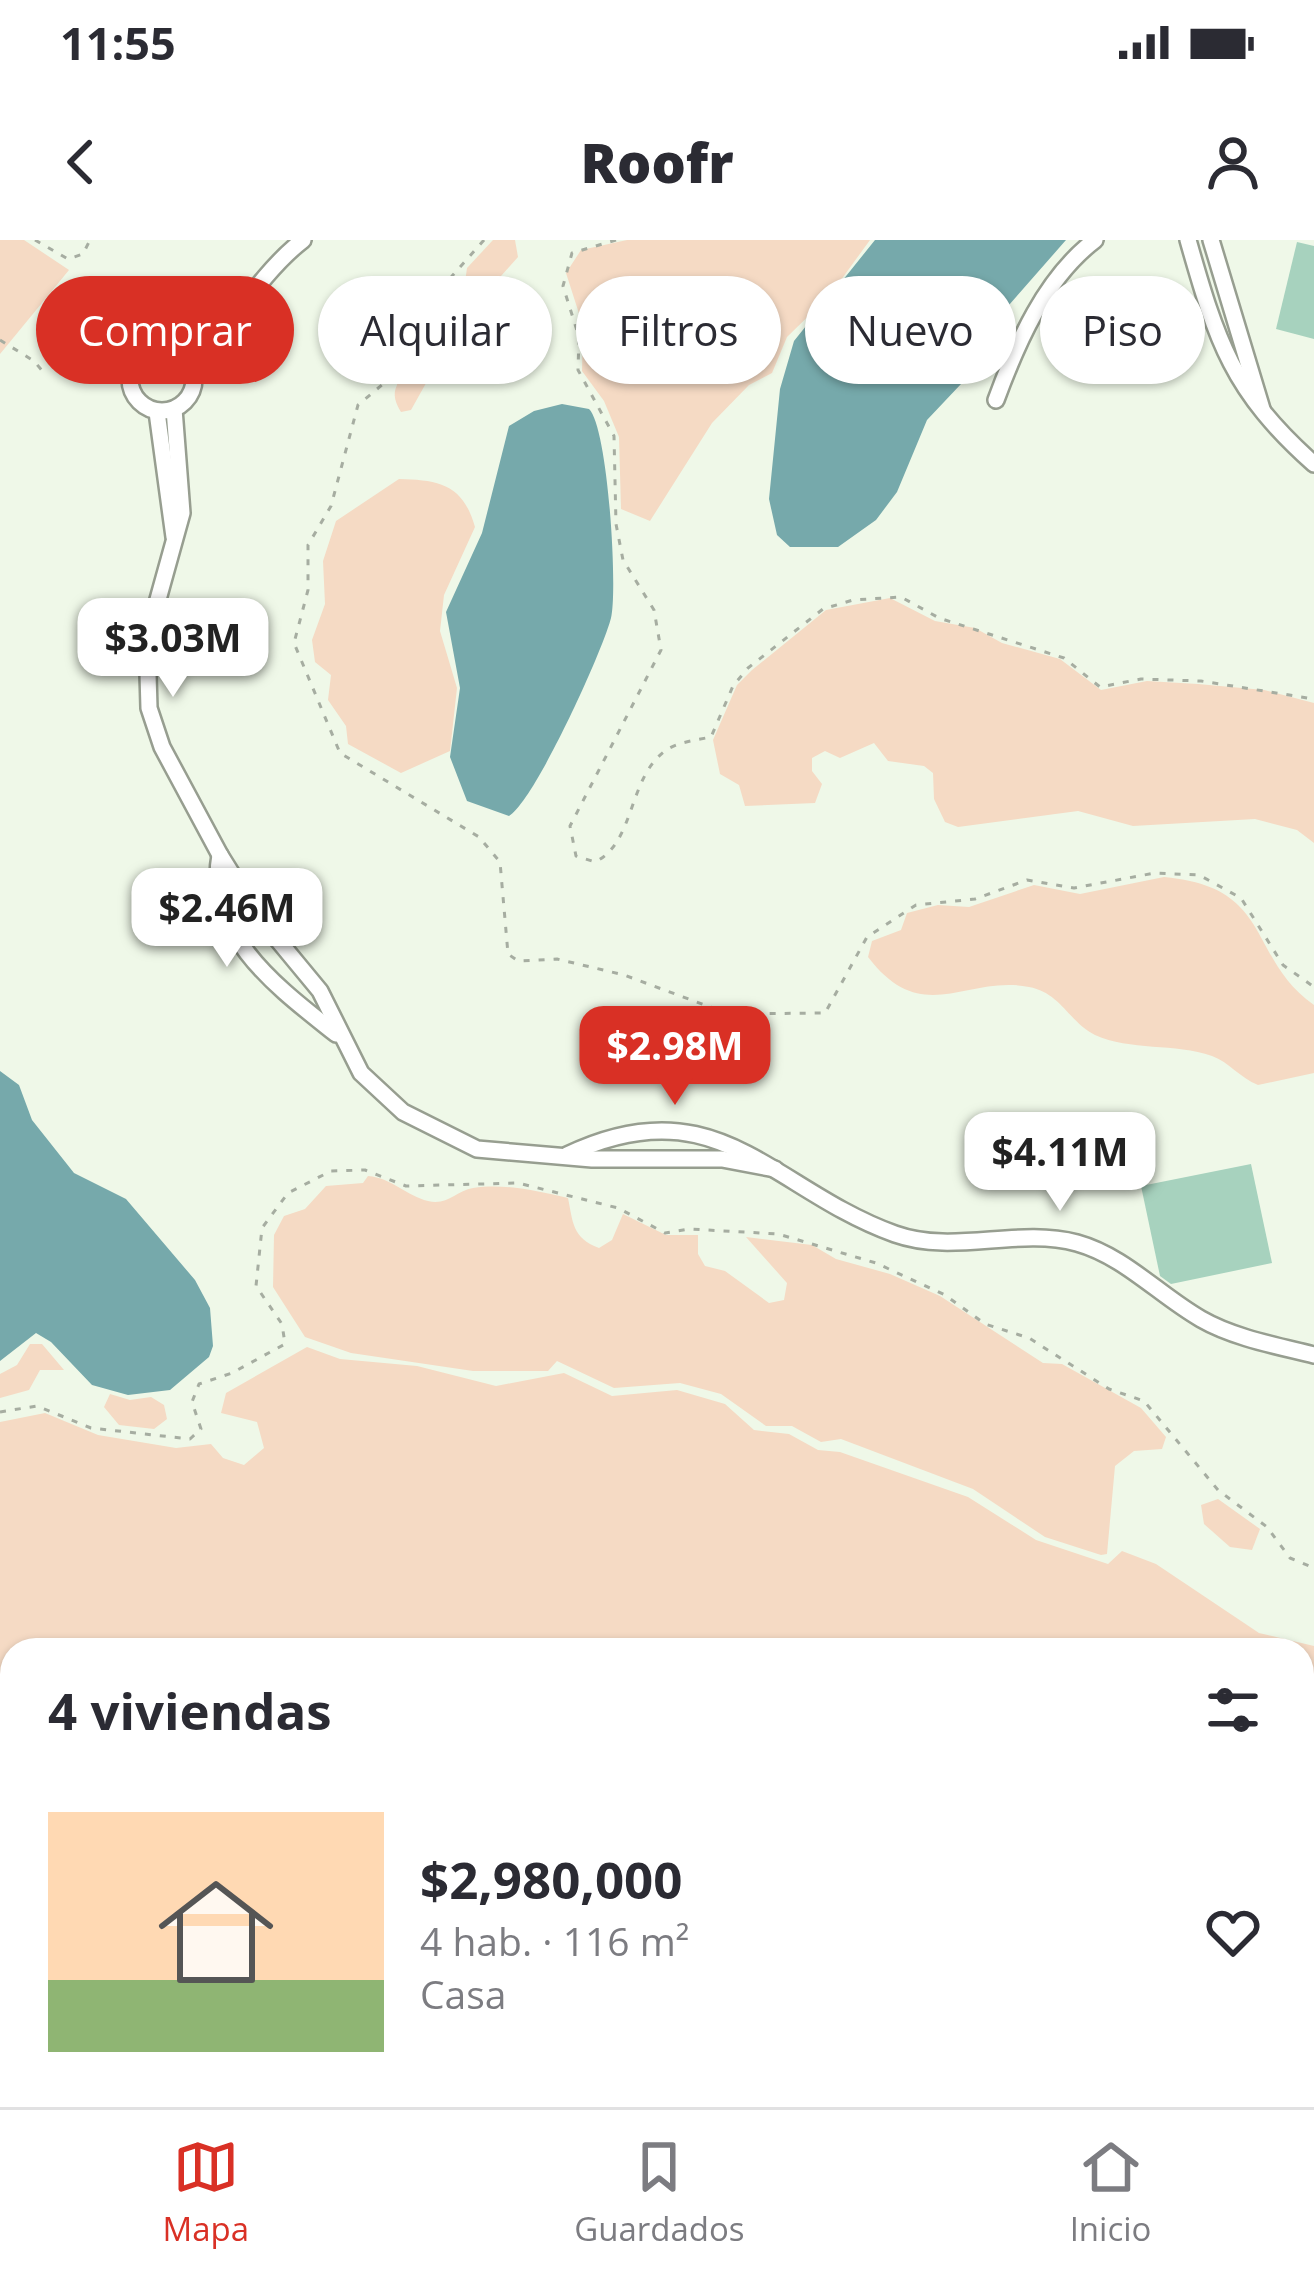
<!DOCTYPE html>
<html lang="es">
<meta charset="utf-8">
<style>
:root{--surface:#fff;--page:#f7f7f7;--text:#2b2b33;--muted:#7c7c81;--line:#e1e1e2;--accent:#d93025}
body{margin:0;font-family:"Open Sans",sans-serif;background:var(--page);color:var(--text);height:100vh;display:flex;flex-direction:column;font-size:45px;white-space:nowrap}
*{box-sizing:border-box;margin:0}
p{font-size:39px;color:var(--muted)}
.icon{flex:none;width:66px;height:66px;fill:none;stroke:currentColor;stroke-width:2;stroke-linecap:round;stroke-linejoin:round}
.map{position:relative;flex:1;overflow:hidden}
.side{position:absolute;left:0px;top:1398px;width:1314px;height:471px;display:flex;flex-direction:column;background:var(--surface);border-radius:36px 36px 0 0;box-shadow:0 3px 9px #0004}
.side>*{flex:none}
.banner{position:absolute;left:36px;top:36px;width:1242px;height:108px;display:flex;gap:24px}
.price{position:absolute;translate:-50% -102px;padding:0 27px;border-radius:24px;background:#fff;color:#222;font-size:39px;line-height:78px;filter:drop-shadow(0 3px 6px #0008)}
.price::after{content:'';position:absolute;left:50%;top:72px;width:36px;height:27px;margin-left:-18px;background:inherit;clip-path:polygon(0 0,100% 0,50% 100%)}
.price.current{background:var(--accent);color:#fff}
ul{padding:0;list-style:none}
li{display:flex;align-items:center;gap:36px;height:300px;padding:0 48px}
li+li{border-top:3px solid var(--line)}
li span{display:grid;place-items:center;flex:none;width:336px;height:240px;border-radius:0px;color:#555}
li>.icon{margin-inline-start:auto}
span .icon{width:144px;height:144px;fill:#fffc;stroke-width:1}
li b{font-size:51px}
h2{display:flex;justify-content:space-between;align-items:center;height:144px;padding:0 48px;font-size:51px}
.pill{padding:0 42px;border-radius:54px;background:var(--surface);box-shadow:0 3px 9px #0004;font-size:42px;line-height:108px}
.pill.current{background:var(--accent);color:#fff}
.status{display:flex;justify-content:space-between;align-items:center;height:84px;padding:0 60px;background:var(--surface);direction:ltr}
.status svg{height:33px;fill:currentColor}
header{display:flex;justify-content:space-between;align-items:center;height:156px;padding:0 48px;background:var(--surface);font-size:54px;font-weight:800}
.tabs{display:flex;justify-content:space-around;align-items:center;height:168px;border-top:3px solid var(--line);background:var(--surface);font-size:33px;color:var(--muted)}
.tabs a{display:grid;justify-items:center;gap:6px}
.tabs .current{color:var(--accent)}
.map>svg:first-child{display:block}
</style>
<div class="status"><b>11:55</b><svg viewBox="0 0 49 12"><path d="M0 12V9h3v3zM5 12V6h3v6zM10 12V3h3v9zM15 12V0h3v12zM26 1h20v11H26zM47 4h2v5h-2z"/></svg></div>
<header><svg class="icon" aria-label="back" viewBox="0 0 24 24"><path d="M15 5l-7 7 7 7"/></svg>Roofr<svg class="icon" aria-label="person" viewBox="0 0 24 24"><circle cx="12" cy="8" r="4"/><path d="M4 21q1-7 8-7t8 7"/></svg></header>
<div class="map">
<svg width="1314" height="1867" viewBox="0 0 1314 1867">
<rect width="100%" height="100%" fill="#eff8e8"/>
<g fill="#f5dac4" fill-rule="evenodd">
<path d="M 0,0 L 24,0 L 69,30 L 0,114 Z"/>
<path d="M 493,0 L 515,0 L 518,17 L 492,46 L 465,42 L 467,28 Z"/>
<path d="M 627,0 L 870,0 L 830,55 L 787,97 L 772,133 L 749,145 L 712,183 L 650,281 L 621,269 L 619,197 L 604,161 L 582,131 L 583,86 L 566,33 L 581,10 Z"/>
<path d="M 444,84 L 455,100 L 455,114 L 430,136 L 411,170 L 401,172 C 396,164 392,155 397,145 C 400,138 438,87 444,84 Z"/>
<path d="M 399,239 C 439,240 463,244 475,287 L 444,355 L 440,391 L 457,448 L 450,511 L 401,533 L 348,504 L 346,486 L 328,460 L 331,435 L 315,422 L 312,400 L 325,364 L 323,321 L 336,281 Z"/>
<path d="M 890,358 L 935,381 L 975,388 L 1002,403 L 1060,419 L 1101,450 L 1147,441 L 1198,444 L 1264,450 L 1314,463 L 1314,603 L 1297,590 L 1255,579 L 1133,586 L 1078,571 L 958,587 L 945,582 L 934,559 L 933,533 L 924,526 L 888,521 L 874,503 L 840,518 L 825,511 L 812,518 L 812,531 L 822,544 L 815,563 L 745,566 L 739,545 L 720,534 L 713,500 L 737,445 L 752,430 L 826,370 Z"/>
<path d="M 1164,637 C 1275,647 1246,717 1314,765 L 1314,833 L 1258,845 C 1240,838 1229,822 1212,816 C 1175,803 1130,811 1095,795 C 1069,782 1061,753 1029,747 C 966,734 923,789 868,717 L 872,701 L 901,690 L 907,673 L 938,665 L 969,667 L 1034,645 L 1080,654 Z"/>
<path d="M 368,936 C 392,938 407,956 428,961 C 447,966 456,951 473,948 C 504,943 537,951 568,958 C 573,982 572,998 599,1008 L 612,1000 L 623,974 L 666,995 L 698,995 L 698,1014 L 705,1026 L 725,1031 L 769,1063 L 784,1060 L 787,1043 L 746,997 L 812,1005 L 836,1019 L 890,1034 L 940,1056 L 1043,1123 L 1062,1124 L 1141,1168 L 1166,1197 L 1162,1209 L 1134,1211 L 1115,1226 L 1107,1314 L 1101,1315 L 1045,1297 L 973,1249 L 841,1199 L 821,1202 L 792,1186 L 766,1186 L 721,1154 L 680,1143 L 614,1148 L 557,1121 L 548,1131 L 473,1131 L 351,1113 L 305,1097 L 273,1047 L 274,995 L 284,976 L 305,969 L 326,946 L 363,943 Z"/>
<path d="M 30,1104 L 42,1104 L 64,1130 L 40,1130 L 29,1150 L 0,1158 L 0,1134 L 17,1125 Z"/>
<path d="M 307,1107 L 340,1119 L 417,1126 L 496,1146 L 564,1133 L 612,1156 L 677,1150 L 725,1164 L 754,1190 L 789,1194 L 818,1210 L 840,1212 L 968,1257 L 1036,1300 L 1108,1324 L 1122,1311 L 1156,1324 L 1259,1393 L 1314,1406 L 1314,1867 L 0,1867 L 0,1182 L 45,1173 L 98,1195 L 176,1208 L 211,1204 L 223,1218 L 244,1225 L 264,1208 L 257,1182 L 221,1173 L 226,1153 ZM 1302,1410 L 1302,1857 L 12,1857 L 12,1410 Z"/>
<path d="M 110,1154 L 130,1160 L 151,1157 L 164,1165 L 167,1179 L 154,1189 L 119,1185 L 104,1167 Z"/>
<path d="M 1218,1259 L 1260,1289 L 1252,1310 L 1230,1307 L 1204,1284 L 1201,1265 Z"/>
</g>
<g fill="#76a9ab">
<path d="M 875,0 L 1066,0 L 1009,65 L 978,126 L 927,180 L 897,252 L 876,280 L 838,307 L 790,307 L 777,295 L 769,259 L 780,149 L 794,101 Z"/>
<path d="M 562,164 L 589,169 C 608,187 618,349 611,378 C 602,413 535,560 509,576 L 467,561 L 450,517 L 460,448 L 446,372 L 482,293 L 509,186 L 534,171 Z"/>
<path d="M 0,831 L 19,845 L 32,880 L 74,933 L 126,959 L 195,1040 L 210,1068 L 213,1106 L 209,1117 L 170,1150 L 128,1155 L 92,1145 L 51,1102 L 36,1093 L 0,1121 Z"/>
</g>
<g fill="#a7d2be">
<path d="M 1297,2 L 1314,6 L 1314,99 L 1276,89 Z"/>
<path d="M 1251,924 L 1272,1023 L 1171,1044 L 1160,1036 L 1141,946 Z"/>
</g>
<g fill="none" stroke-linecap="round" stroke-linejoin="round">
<defs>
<g id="minor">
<path d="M 1188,0 C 1217,102 1232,151 1314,224"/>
<path d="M 1211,0 L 1262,169"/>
<circle cx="162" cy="139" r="32"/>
<path d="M 183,115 L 237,76"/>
<path d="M 193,130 C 231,88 258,35 303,0"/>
<path d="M 130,132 L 74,95 L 71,81 L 80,78 L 140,117"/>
<path d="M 996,160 C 1017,103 1045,38 1095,0"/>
<path d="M 174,169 L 182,273 L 147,399 L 149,468 L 162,507 L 220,615 L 258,676 L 320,751 L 361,833 L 403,872 L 477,909 L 592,919 L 722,919 L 775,929"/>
<path d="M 157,172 L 174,297"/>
<path d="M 220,615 C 205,696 281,750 336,794"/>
<path d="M 567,915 C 717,843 772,950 895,994 C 954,1015 1017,987 1077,1003 C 1124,1016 1159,1055 1201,1079 C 1234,1098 1278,1106 1314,1115"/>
</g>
</defs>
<use href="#minor" stroke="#979e90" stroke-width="20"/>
<g stroke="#a6ada1" stroke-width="3" stroke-dasharray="6 9" stroke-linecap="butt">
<path d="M 35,0 L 68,19 L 83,14 L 90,0"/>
<path d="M 484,0 L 452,36 L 407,124 L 358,165 L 331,266 L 308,305 L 308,350 L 294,403 L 340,513 L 479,597 L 500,622 L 508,714 L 518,721 L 557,719 L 624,735 L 729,774 L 825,773 L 867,697 L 916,665 L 975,659 L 1027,640 L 1074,648 L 1155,633 L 1199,635 L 1241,658 L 1283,725 L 1314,747"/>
<path d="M 616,0 L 572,13 L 563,46 L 579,97 L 578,130 L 614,196 L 616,284 L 623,320 L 654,370 L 661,410 L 570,586 L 576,616 L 595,622 C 635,603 628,538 665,511 C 677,502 697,500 711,497 L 733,446 L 748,428 L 823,369 L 853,360 L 901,357 L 939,378 L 1064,418 L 1100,447 L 1141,439 L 1201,441 L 1314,459"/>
<path d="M 0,100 L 34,121 L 45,134"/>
<path d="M 0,1172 L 37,1166 L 91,1188 L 190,1199 L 201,1189 L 192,1162 L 199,1144 L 232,1133 L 285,1104 L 282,1084 L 256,1046 L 262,988 L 288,953 L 331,931 L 365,930 L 406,946 L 518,943 L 618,968 L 665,993 L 689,989 L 778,994 L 876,1023 L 945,1055 L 985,1084 L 1029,1098 L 1109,1149 L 1144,1161 L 1218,1250 L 1267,1287 L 1290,1318 L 1314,1328"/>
<path d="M 1302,1491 L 1314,1485"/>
<path d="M 1302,1793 L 1314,1792"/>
<path d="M 426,1857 L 432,1867"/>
<path d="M 1203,1857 L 1205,1867"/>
<path d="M 826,1867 L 842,1857"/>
</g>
<use href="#minor" stroke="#fff" stroke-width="15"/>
</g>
</svg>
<b class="price" style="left:173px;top:460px">$3.03M</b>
<b class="price" style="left:227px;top:730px">$2.46M</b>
<b class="price current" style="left:675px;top:868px">$2.98M</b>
<b class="price" style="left:1060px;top:974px">$4.11M</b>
<div class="banner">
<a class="pill current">Comprar</a>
<a class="pill">Alquilar</a>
<a class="pill">Filtros</a>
<a class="pill">Nuevo</a>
<a class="pill">Piso</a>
</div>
<section class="side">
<h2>4 viviendas<svg class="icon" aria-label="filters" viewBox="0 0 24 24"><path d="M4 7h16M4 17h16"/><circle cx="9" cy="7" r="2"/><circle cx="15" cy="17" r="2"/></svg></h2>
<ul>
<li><span style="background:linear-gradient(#ffd9b3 70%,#8fb573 0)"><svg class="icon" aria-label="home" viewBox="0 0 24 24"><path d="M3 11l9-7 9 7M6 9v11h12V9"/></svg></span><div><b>$2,980,000</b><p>4 hab. · 116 m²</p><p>Casa</p></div><svg class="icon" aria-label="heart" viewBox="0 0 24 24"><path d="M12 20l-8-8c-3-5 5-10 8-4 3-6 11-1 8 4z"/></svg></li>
</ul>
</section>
</div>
<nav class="tabs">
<a class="current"><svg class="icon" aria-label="map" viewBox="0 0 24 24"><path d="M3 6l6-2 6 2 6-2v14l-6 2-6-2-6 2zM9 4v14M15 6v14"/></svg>Mapa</a>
<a><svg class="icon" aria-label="saved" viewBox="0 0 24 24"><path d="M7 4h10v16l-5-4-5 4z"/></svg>Guardados</a>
<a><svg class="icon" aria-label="home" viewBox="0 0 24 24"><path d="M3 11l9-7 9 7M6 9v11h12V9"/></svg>Inicio</a>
</nav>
